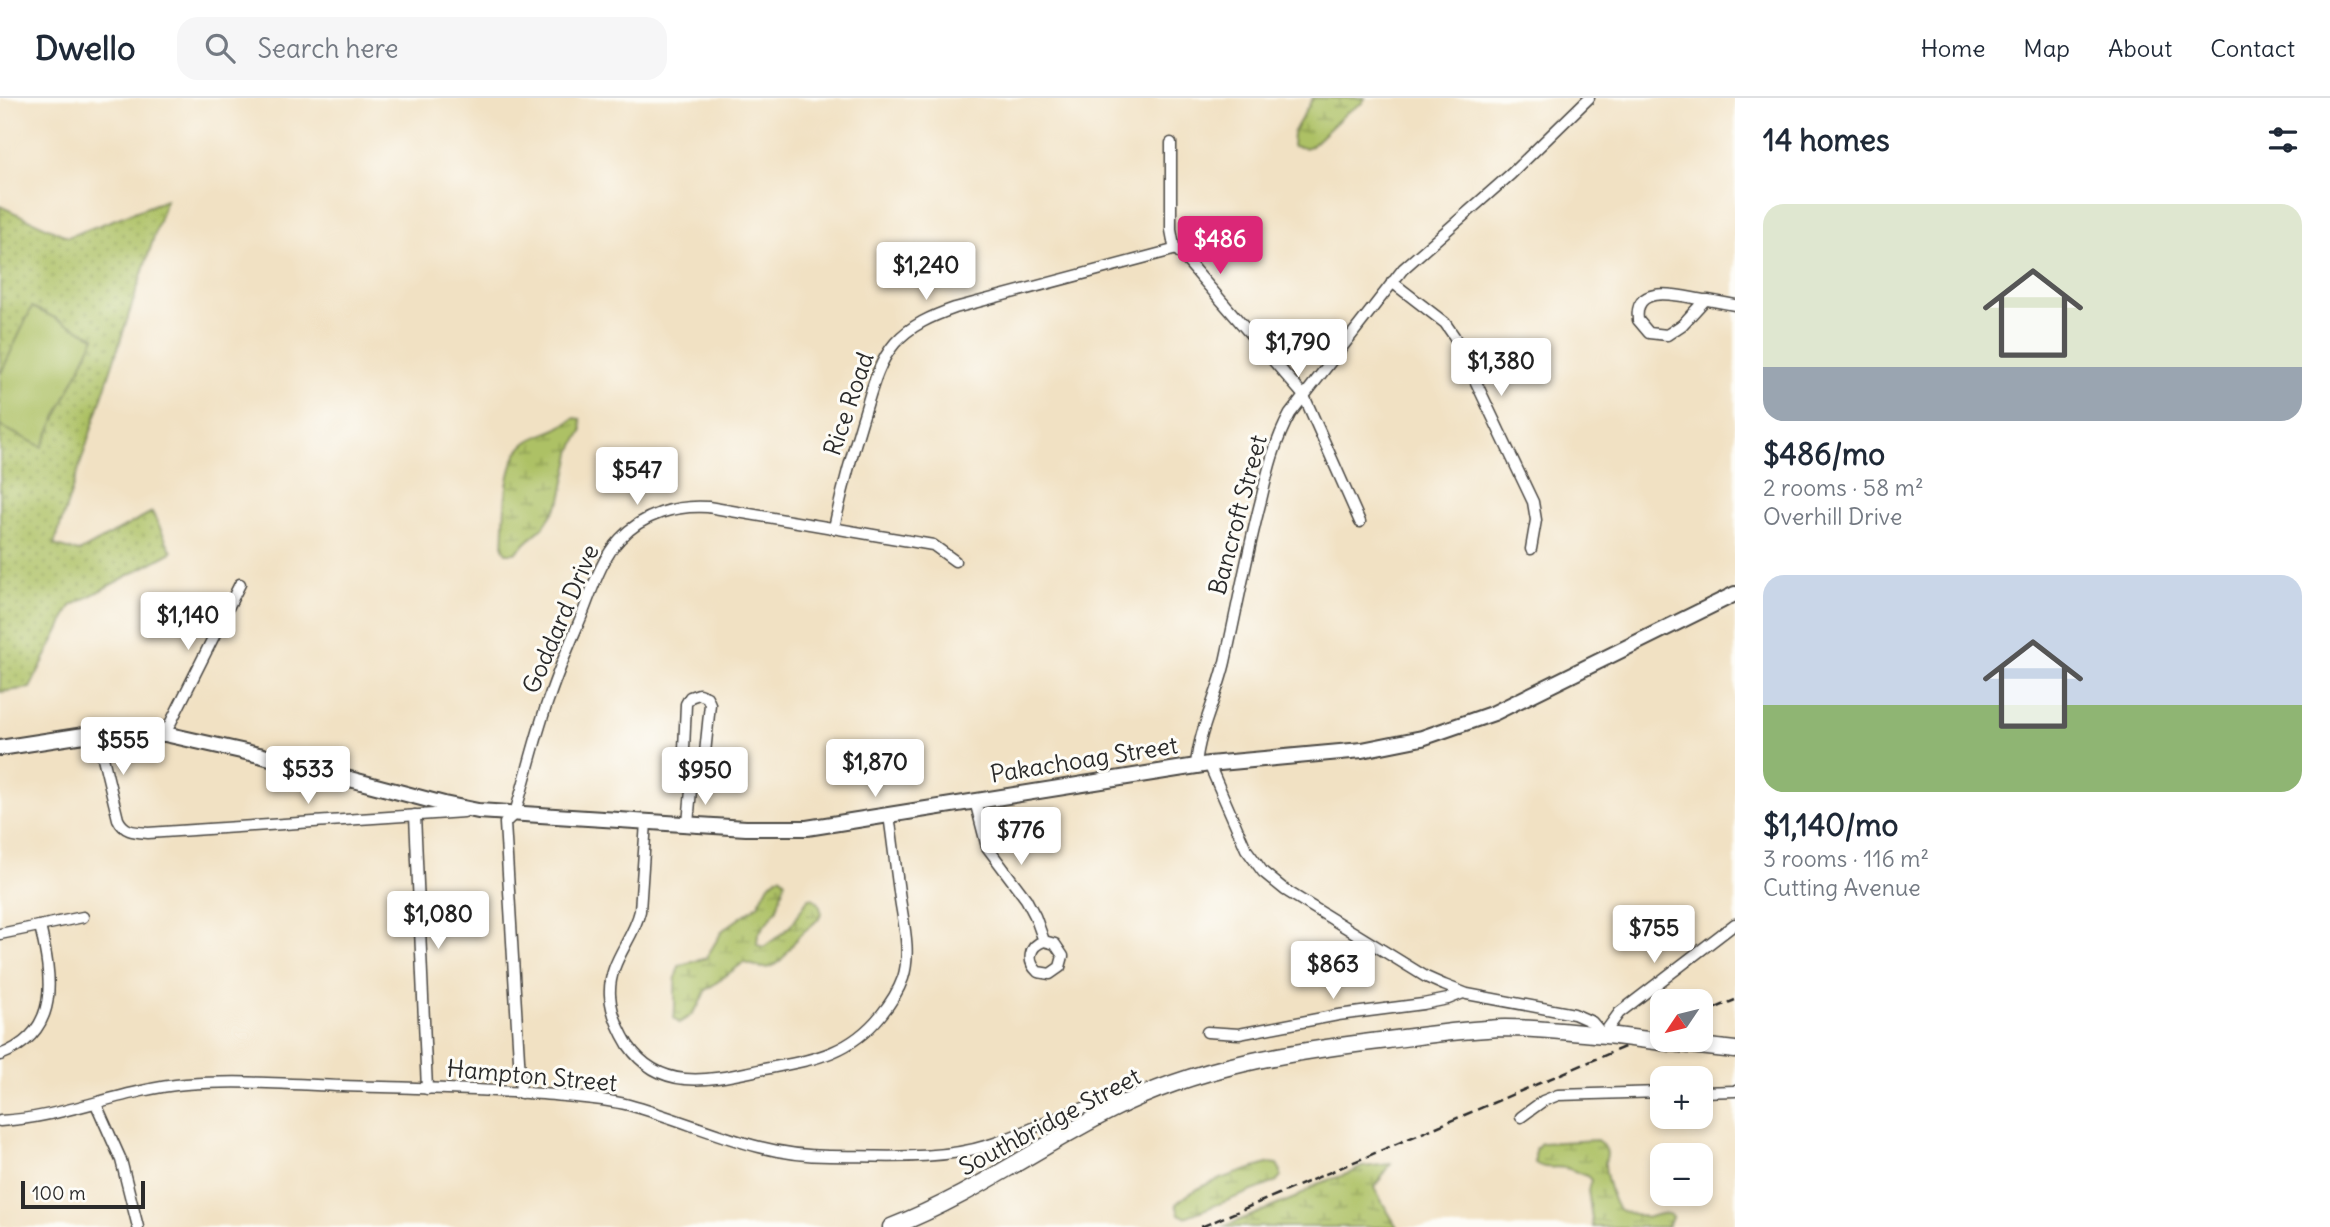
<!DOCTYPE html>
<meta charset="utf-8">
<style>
:root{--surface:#fff;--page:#f6f6f7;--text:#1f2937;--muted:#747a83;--line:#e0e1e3;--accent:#db2777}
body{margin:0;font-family:Delius,sans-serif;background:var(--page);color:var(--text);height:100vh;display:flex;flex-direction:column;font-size:26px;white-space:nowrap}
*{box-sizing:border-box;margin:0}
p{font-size:23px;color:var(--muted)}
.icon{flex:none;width:38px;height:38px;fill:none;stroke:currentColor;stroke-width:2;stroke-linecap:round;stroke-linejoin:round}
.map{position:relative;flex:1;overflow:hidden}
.sheet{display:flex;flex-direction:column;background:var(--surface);width:595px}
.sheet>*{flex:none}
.needle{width:46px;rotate:235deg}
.buttons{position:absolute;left:1650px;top:891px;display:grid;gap:14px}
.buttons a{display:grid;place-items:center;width:63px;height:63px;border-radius:14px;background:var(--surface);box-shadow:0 4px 10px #0003;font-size:35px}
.scale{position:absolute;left:21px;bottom:18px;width:124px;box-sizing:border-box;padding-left:7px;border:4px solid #2b2b2b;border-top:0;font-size:19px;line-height:24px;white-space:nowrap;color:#2b2b2b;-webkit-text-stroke:5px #fdfcf7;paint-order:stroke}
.price{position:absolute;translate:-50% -60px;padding:0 16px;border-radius:7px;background:#fff;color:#222;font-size:23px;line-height:46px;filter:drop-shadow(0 2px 4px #0008)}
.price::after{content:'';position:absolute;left:50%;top:42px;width:21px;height:16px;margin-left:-10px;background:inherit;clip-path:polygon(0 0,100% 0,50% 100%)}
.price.current{background:var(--accent);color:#fff}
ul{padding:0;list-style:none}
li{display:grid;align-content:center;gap:14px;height:371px;padding:0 28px}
li span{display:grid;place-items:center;height:217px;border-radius:21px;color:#555}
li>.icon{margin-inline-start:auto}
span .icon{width:126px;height:126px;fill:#fffc;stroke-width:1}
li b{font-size:30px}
h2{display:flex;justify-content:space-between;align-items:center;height:84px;padding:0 28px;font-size:30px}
header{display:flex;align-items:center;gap:42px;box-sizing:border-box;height:98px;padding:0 35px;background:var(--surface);border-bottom:2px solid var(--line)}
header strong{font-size:33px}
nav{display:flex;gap:38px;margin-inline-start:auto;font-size:24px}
.search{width:490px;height:63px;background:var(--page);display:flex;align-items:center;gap:18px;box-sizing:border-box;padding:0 24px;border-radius:21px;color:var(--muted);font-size:26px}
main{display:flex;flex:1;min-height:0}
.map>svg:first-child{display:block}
</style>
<header>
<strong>Dwello</strong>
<div class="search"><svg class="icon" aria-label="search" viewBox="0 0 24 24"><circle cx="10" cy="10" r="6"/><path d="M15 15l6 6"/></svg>Search here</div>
<nav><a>Home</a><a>Map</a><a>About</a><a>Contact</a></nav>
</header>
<main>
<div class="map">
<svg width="1735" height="1129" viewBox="0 0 1735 1129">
<defs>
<pattern id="wetland-marsh" width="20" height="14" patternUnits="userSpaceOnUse" patternTransform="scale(1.75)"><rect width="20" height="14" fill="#adc165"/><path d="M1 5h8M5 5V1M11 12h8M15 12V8" fill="none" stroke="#8d9d53"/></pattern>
<pattern id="park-dots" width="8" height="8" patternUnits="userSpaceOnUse" patternTransform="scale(1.75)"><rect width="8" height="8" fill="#adc165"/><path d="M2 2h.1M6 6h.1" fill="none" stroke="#8d9d53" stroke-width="1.8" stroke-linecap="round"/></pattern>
</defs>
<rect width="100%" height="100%" fill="#fdfcf7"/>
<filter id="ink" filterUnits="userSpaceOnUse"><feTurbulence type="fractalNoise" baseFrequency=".0143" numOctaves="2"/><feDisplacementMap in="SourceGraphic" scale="14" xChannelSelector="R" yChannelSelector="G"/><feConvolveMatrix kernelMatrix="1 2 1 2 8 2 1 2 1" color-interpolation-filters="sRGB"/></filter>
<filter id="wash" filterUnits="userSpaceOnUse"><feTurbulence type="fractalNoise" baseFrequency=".00686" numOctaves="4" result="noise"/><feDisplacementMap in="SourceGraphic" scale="28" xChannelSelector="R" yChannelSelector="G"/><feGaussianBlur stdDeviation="1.57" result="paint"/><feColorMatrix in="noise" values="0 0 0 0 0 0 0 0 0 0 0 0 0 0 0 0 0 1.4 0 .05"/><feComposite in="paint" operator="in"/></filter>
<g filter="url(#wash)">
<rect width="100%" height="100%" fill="#f1e1c3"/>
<g fill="url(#wetland-marsh)" stroke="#6c7648" stroke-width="2">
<path d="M 1313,0 L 1365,0 L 1362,5 L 1346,15 L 1311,48 L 1305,50 L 1292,48 L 1293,35 Z"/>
<path d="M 575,320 L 581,321 L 582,333 L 572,351 L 561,402 L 544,428 L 515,455 L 506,455 L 503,450 C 505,422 502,363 526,345 C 535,338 546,336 556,331 C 562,328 569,324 575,320 Z"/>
<path d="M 780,778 L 785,783 L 777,811 L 758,836 L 757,847 L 764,849 C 771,843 780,838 786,832 C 797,823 802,807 809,800 C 815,801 814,800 818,805 C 828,820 810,827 801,836 C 790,846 784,868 765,870 C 758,870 750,865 743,865 L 705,893 L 699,907 L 690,918 L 679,925 L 674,920 C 677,903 672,885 679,868 L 706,860 L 723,832 L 758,807 L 769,786 Z"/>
<path d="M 1597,1042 C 1602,1046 1606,1049 1607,1055 C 1607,1059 1605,1062 1605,1066 C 1605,1075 1613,1107 1620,1112 C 1624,1115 1638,1115 1646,1120 C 1655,1118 1665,1112 1673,1118 L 1667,1129 L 1593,1129 L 1588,1092 L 1591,1082 L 1587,1078 C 1579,1076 1572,1071 1565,1070 C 1553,1068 1545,1072 1535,1065 L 1535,1051 L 1541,1045 Z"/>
<path d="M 1270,1065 L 1277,1066 L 1281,1073 L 1281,1078 L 1276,1084 L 1185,1119 L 1179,1116 L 1176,1106 C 1201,1083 1238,1076 1270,1065 Z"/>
<path d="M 1391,1066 L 1374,1090 L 1397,1129 L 1223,1129 L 1297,1099 L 1317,1086 L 1350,1075 L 1362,1069 Z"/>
</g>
<path fill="url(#park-dots)" stroke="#6c7648" stroke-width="2" d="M 166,102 L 54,447 L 79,454 L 152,414 L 172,454 L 71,508 L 30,590 L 0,594 L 0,108 L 68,139 Z"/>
<path fill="#adc165" stroke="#6c7648" stroke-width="2" d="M 32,209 L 95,239 L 42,349 L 0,328 L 0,277 Z"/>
</g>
<g filter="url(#ink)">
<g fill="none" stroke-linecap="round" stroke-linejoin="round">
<defs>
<g id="street">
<path d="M 1171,45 L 1171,132 L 1174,148 L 1304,298 L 1360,424"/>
<path d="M 1392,184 L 1445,225 L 1454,238 L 1533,404 L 1536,422 L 1531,451"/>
<path d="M 1705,202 L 1682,227 L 1667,237 L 1649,235 L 1638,222 C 1633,183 1683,199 1705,202 L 1708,202 L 1735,207"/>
<path d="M 834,430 C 842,392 852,356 863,320 C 871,295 877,266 895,245 C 911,227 932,218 955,210 L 1177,151"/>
<path d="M 97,635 L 118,721 C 124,734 134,734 148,735 L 464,714"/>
<path d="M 165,636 L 240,486"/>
<path d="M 1209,666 L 1246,751 L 1263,774 L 1285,792 L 1426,879 L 1444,887 L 1467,896 L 1574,916 L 1592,924 L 1603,937 L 1619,915 L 1735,826"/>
<path d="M 1196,667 C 1199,632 1217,599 1225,564 C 1237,510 1247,456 1261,402 C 1268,372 1275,343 1290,316 L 1403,171 L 1511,76 L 1589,0"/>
<path d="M 975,703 L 987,749 L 1026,801 L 1035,818 L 1044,843 C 1029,848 1026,863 1038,874 L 1050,876 L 1060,869 L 1063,858 L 1055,846 L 1044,843"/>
<path d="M 415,717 L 427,991"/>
<path d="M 646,724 L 640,813 C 633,843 608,864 610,897 C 611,915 619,932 628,947 C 661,995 711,982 759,972 C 809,962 847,959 881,917 C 890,906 898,894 903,880 C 911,855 904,827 900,801 C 896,773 893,745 889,717"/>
<path d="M 688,726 L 692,680 L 687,678 L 683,674 L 686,606 L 690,599 L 699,596 L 707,599 L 710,606 L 704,665 L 701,675 L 692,680"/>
<path d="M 0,836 L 83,819"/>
<path d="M 1207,934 L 1239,936 L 1338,917 L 1423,906 L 1448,901 L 1463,895"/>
<path d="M 0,957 C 61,934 52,880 40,828"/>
<path d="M 1701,994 L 1735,993"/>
<path d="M 521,995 L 505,725 L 515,715 C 527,676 536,635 550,597 C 559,570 571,543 582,517 C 592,492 601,461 620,441 C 643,416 676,407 708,409 L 933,447 L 955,463"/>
<path d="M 96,1006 L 121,1062 L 138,1129"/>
<path d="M 1521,1019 L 1543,1003 L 1558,997 L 1662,994"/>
<path d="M 0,1023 C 64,1020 123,991 186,986 C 238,982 290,986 342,988 C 409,990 476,991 543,996 C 572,999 601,1000 629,1007 C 699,1026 754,1058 829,1058 C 881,1058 939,1063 989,1047 C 1029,1035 1085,1002 1125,1002"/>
</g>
<path id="secondary" d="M 0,650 L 97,635 L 165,636 L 259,657 L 444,706 L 478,713 L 746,730 L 807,730 L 1209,666 L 1362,652 L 1422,640 L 1494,615 L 1735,496"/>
<g id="primary">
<path d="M 1663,944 L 1735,952"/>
<path d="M 891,1129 C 971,1098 1036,1050 1111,1012 C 1197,968 1293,953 1388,942 C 1427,937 1466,931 1505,930 C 1542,930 1579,935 1616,938"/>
</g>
</defs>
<use href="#street" stroke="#494642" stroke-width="13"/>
<use href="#secondary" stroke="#494642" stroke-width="18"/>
<use href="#primary" stroke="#494642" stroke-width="19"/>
<use href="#street" stroke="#fff" stroke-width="10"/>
<use href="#secondary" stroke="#fff" stroke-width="14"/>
<use href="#primary" stroke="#fff" stroke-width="16"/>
<g stroke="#2b2b2b" stroke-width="2.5" stroke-dasharray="10 5" stroke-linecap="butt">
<path d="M 1701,916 L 1735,902"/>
<path d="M 1201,1129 L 1662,933"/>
</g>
<defs>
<path id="primary-bridge" d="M 1616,938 L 1663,944"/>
</defs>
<use href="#primary-bridge" stroke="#494642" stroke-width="19" stroke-linecap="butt"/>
<use href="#primary-bridge" stroke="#fff" stroke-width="16"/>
</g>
</g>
<g text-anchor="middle" stroke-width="6" stroke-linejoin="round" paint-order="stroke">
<g font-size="24" fill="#2b2b2b" stroke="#fdfcf7">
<text transform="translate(849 306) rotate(-71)" y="8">Rice Road</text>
<text transform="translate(1238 417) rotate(-75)" y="8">Bancroft Street</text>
<text transform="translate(561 521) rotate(-67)" y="8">Goddard Drive</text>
<text transform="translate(1084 662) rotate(-9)" y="8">Pakachoag Street</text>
<text transform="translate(532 978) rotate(5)" y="8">Hampton Street</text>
<text transform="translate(1050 1024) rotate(-28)" y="8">Southbridge Street</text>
</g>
</g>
</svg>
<div class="buttons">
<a><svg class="needle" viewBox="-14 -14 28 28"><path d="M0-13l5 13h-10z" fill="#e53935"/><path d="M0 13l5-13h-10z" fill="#747a83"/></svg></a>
<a>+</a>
<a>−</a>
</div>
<div class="scale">100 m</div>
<b class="price current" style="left:1220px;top:178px">$486</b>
<b class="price" style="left:926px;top:204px">$1,240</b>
<b class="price" style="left:1298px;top:281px">$1,790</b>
<b class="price" style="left:1501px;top:300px">$1,380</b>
<b class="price" style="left:637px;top:409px">$547</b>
<b class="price" style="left:188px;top:554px">$1,140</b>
<b class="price" style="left:123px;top:679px">$555</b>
<b class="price" style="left:875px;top:701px">$1,870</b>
<b class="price" style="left:308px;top:708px">$533</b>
<b class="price" style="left:705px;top:709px">$950</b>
<b class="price" style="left:1021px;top:769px">$776</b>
<b class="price" style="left:438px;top:853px">$1,080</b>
<b class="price" style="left:1654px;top:867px">$755</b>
<b class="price" style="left:1333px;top:903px">$863</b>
</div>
<section class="sheet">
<h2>14 homes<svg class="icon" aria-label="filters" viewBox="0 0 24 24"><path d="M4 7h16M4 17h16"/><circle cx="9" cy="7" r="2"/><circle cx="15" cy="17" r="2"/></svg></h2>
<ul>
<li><span style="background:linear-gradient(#dfe7d0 75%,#9aa5b1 0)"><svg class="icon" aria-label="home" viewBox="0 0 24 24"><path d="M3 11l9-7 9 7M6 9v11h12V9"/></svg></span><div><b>$486/mo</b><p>2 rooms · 58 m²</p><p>Overhill Drive</p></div></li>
<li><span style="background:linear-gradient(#c9d6e8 60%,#8fb573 0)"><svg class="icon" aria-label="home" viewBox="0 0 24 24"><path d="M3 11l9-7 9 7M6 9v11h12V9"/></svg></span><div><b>$1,140/mo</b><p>3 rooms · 116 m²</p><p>Cutting Avenue</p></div></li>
</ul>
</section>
</main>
